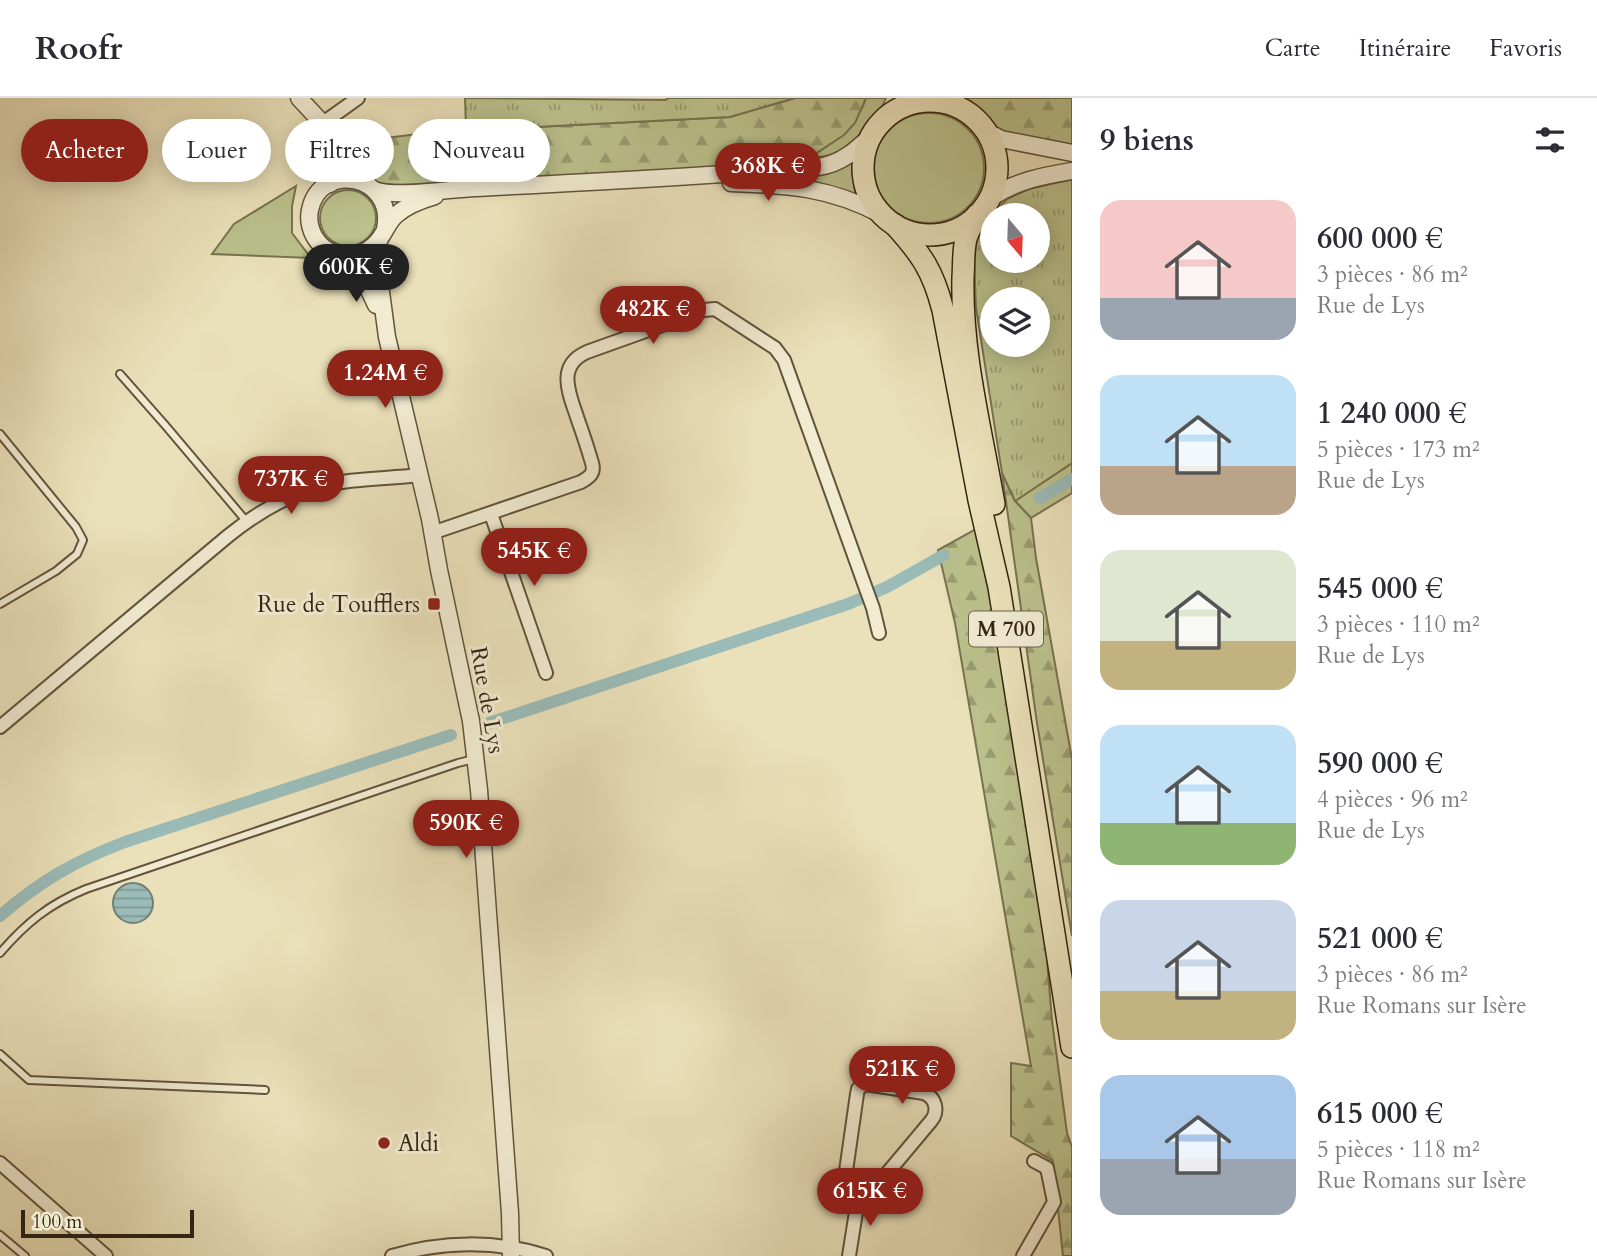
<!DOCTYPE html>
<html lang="fr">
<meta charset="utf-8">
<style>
:root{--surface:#fff;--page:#f2f2f3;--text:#2b2b33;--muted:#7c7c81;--line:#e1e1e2;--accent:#8f2418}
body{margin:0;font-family:Cardo,serif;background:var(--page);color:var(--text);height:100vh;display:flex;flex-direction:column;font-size:26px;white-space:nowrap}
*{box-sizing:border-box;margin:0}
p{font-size:23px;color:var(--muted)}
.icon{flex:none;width:38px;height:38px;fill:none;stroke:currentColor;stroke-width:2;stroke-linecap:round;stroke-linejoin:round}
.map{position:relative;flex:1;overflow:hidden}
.side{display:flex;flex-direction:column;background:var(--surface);width:525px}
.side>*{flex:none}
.top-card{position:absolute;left:21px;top:21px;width:665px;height:63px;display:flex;gap:14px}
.needle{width:46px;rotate:161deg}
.tools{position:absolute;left:980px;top:105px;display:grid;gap:14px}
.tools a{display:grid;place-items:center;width:70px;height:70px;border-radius:50%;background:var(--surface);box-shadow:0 4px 18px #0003;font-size:35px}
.scale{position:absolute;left:21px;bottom:18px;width:173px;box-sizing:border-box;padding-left:7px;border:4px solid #352513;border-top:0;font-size:19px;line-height:24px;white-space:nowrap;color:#352513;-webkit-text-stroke:5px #f1ebd2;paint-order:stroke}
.price{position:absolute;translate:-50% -60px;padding:0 16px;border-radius:24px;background:var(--accent);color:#fff;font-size:23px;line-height:46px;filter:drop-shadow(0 2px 4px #0008)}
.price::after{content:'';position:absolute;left:50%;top:42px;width:21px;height:16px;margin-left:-10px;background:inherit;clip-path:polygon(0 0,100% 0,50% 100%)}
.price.current{background:#222;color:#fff}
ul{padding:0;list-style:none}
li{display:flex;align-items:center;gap:21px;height:175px;padding:0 28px}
li span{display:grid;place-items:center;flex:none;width:196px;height:140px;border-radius:21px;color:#555}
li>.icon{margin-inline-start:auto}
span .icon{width:84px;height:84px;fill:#fffc;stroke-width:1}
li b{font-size:30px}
h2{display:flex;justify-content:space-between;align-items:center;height:84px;padding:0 28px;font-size:30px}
.pill{padding:0 24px;border-radius:32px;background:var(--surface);box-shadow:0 4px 18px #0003;font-size:24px;line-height:63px}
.pill.current{background:var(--accent);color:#fff}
header{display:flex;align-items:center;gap:42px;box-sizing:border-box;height:98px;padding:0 35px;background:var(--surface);border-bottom:2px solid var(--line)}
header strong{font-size:33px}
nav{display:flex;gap:38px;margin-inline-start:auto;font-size:24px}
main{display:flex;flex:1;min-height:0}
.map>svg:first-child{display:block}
</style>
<header>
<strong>Roofr</strong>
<nav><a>Carte</a><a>Itinéraire</a><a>Favoris</a></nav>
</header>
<main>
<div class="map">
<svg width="1072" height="1158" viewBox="0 0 1072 1158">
<defs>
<pattern id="forest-firs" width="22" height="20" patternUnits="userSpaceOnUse" patternTransform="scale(1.75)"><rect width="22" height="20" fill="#bbc18c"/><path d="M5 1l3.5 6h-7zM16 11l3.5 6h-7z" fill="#999d71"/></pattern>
<pattern id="park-tufts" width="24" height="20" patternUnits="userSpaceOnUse" patternTransform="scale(1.75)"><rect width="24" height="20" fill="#bbc18c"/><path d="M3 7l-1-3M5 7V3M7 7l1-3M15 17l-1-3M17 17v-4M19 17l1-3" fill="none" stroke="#999d71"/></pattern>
<pattern id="water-rules" width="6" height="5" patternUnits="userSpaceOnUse" patternTransform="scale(1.75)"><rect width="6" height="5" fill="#9abbb7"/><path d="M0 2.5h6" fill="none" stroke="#7e9894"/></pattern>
</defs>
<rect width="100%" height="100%" fill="#eae0b9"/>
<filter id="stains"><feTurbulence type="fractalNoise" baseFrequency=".00286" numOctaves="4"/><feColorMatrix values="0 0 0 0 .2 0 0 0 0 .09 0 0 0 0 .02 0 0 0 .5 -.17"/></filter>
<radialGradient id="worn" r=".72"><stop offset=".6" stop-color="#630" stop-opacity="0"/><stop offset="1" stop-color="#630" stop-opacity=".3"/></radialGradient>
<g fill="#bbc18c" stroke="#787350" stroke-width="2">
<path d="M 866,0 L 886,0 C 879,18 852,49 833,56 C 825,59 815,60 806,62 C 832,45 856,31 866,0 Z"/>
<circle cx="929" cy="70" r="55"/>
<path d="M 852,62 L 852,74 L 855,93 L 854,96 L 815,84 L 787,81 L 787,79 C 810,76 833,77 852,62 Z"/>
<path d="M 296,88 L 292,108 L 292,135 L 311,160 L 212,156 L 234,126 Z"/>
<circle cx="348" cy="120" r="28"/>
<path d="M 1072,365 L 1072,395 L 1031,420 L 1015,403 Z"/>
</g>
<g fill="url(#forest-firs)" stroke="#787350" stroke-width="2">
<path d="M 795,0 L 866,0 L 855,25 L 844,37 L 806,62 L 708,70 L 381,88 L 368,80 L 353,44 L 466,30 L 536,29 L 730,19 Z"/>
<path d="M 964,0 L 1072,0 L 1072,48 C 1053,45 1011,40 996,31 C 984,24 976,9 964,0 Z"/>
<path d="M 1002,375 L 1015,403 L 1031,420 L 1036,460 L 1072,661 L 1072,838 L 1037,625 Z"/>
<path d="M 976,431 L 991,503 L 1044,824 L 1052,923 L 1067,1035 L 1072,1049 L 1072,1158 L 1063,1158 L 1053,1063 L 1011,1038 L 1011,965 L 1031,968 L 955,525 L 938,452 Z"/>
</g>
<g fill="url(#park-tufts)" stroke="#787350" stroke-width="2" fill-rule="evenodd">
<path d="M 465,0 L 665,2 L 669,0 L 795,0 L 730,19 L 536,29 L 466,30 Z"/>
<path d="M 1072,81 L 1072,365 L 1015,403 L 1002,375 L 976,210 L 974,159 L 976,140 L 981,128 L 1007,101 L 1029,91 ZM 992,117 L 1038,117 L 1038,163 L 992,163 ZM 992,201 L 1038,201 L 1038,247 L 992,247 Z"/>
</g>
<circle fill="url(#water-rules)" stroke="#727f75" stroke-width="2" cx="133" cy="805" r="20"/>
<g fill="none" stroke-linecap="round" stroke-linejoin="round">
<g stroke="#9abbb7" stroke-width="12">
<path d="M 1040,400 L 1072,381"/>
<path d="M 489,625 L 848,506 L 887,489 L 944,457"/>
<path d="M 0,818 C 40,783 75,763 125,744 L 451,637"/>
</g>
<defs>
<g id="service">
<path d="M 120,276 L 165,327 L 247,424"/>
<path d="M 0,336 L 76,429 L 83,442 L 77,456 L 56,473 L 0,506"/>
<path d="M 0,855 C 26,825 49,806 86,791 L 458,665 L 474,661"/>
<path d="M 0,956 L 29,982 L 265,992"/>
<path d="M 0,1137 L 25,1158"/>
</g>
<g id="minor">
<path d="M 323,25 L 358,0"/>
<path d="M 491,416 L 546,575"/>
<path d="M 432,435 L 581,384 C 590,379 595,375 592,365 C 588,351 583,336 578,322 C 570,297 555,268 587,254 L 704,212 L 715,211 L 775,250 L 784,262 L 865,488 L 873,510 L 879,535"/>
<path d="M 0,629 L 228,438 C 254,417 285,398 318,389 C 350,380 386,381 419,377"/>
<path d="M 865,986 L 924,995 C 936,1000 939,1013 931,1023 L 874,1091 C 865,1096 857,1097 849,1090 L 845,1080 L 857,996 L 858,991 Z"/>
<path d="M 0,1065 L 106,1158"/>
<path d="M 392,1158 C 442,1143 496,1142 546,1158"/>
<path d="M 849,1158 L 859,1095"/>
<path d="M 1023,1158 L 1054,1104 L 1047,1070 L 1034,1063"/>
</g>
<g id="tertiary">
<path d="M 299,0 L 336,40 L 368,87"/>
<path d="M 984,32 L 1001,41 L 1072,55"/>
<path d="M 329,37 C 336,54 338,69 330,86"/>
<path d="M 731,85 C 788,87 830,89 882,117"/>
<path d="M 374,92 C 397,100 449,91 475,90 C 590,84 704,79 818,69 C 841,66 856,52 872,37"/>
<path d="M 989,101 C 1015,83 1042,78 1072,73"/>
<path d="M 385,131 C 396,77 320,62 310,112 C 308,121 310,130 314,138 C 326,160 356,164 374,147 C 384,139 386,126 396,117 C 407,107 421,102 435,98"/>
<path d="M 379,142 L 377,164 L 387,239 L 430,421 L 439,472 L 471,623 L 479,692 L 510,1115 L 511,1158"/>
<path d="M 347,158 L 359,171 L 376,207"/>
</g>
<g id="trunk">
<circle cx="930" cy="70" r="67"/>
<path d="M 977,117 C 973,125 968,133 966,141 C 963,153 964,166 963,179 C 961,255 981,331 994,406"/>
<path d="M 895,127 C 922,157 933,173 943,212 L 979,402 L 999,489 L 1072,949"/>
</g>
</defs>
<use href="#service" stroke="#62543c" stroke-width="10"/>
<use href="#minor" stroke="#62543c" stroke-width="16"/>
<use href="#tertiary" stroke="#62543c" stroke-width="19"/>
<use href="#trunk" stroke="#352513" stroke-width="24"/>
<use href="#service" stroke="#f1ebd2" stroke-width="6"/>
<use href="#minor" stroke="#f1ebd2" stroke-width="12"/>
<use href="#tertiary" stroke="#f1ebd2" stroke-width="16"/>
<use href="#trunk" stroke="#eae0b9" stroke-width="21"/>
</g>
<g fill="#8f2418" stroke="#f1ebd2" stroke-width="2.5">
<rect x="427" y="499" width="14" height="14" rx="3.5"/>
<circle cx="384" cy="1045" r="7"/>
</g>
<g text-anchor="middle" stroke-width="6" stroke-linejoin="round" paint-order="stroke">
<rect fill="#f1ebd2" stroke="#6d604c" stroke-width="2" x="969" y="513.5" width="74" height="35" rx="5"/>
<g font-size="21" font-weight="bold" fill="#352513">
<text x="1006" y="538">M 700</text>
</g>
<g font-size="23" fill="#352513" stroke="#f1ebd2" text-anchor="end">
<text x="420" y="514">Rue de Toufflers</text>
<text x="398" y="1053" text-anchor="start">Aldi</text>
</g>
<g font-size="23" fill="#352513" stroke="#f1ebd2">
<text transform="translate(488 602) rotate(80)" y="8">Rue de Lys</text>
</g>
</g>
<rect width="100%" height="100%" filter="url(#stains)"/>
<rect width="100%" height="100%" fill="url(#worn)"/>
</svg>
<div class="tools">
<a><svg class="needle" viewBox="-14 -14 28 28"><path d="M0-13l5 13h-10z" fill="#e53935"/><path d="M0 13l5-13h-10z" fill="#7c7c81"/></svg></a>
<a><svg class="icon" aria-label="layers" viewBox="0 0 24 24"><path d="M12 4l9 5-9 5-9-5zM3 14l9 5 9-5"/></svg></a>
</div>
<div class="scale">100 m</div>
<b class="price" style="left:768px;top:105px">368K €</b>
<b class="price current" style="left:356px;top:206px">600K €</b>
<b class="price" style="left:653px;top:248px">482K €</b>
<b class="price" style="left:385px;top:312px">1.24M €</b>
<b class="price" style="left:291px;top:418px">737K €</b>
<b class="price" style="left:534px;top:490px">545K €</b>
<b class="price" style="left:466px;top:762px">590K €</b>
<b class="price" style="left:902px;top:1008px">521K €</b>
<b class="price" style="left:870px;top:1130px">615K €</b>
<div class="top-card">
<a class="pill current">Acheter</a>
<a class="pill">Louer</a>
<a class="pill">Filtres</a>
<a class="pill">Nouveau</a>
</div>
</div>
<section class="side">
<h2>9 biens<svg class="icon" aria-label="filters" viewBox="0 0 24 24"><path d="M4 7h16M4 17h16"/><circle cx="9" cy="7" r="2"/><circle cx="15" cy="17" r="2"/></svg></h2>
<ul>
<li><span style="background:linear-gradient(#f6c9c9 70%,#9aa5b1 0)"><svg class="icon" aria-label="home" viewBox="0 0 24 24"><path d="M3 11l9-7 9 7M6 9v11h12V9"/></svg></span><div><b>600 000 €</b><p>3 pièces · 86 m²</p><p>Rue de Lys</p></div></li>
<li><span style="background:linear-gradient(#bfe0f5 65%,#b9a48a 0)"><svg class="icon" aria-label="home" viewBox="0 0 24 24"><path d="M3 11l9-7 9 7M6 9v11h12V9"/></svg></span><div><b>1 240 000 €</b><p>5 pièces · 173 m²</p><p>Rue de Lys</p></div></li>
<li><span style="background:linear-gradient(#dfe7d0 65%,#c2b280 0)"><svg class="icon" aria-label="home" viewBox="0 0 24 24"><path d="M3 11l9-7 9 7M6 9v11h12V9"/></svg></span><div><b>545 000 €</b><p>3 pièces · 110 m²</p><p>Rue de Lys</p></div></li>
<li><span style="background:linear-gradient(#bfe0f5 70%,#8fb573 0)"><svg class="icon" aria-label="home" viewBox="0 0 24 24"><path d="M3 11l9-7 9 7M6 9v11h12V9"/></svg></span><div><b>590 000 €</b><p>4 pièces · 96 m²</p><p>Rue de Lys</p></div></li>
<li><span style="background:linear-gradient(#c9d6e8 65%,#c2b280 0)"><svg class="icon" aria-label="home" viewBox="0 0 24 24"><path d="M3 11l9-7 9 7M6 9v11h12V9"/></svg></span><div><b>521 000 €</b><p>3 pièces · 86 m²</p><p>Rue Romans sur Isère</p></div></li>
<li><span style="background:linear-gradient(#a9c7e8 60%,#9aa5b1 0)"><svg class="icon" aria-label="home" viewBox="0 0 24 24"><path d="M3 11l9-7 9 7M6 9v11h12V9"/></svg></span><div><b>615 000 €</b><p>5 pièces · 118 m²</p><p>Rue Romans sur Isère</p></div></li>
</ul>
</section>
</main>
